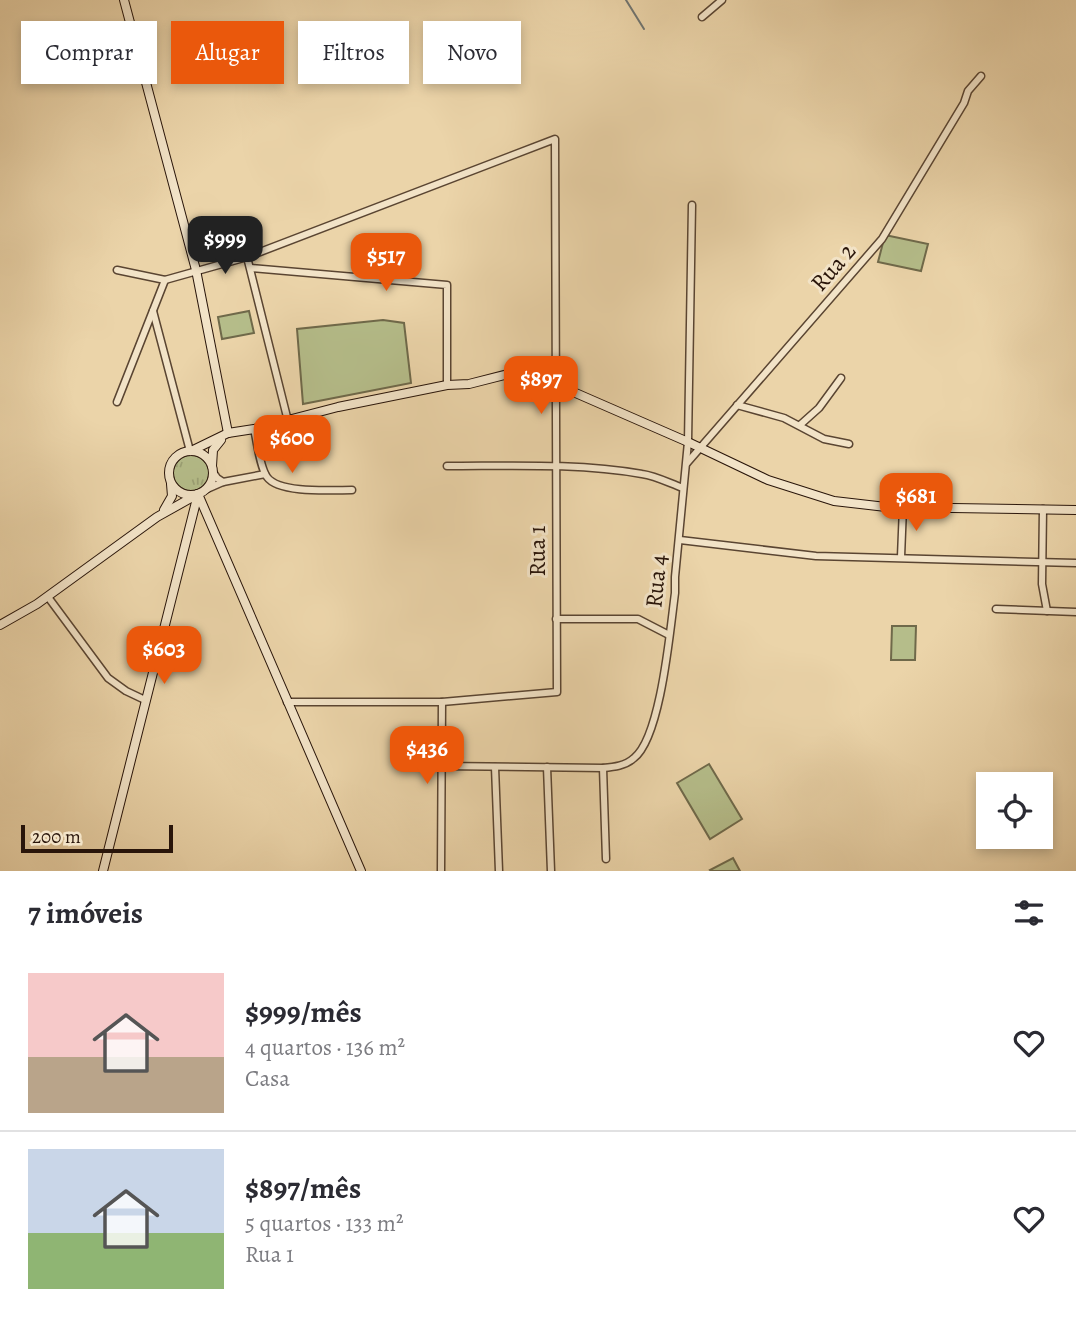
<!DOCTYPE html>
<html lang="pt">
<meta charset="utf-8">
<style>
:root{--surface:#fff;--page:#f2f2f3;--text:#2b2b33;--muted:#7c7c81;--line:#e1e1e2;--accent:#ea580c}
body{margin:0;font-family:Alegreya,serif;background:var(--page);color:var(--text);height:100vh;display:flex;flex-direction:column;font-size:26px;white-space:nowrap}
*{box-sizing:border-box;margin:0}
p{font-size:23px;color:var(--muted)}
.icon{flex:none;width:38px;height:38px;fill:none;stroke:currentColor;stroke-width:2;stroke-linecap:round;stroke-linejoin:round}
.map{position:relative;height:871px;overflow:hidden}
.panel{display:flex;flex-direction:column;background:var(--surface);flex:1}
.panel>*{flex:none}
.banner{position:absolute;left:21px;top:21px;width:700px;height:63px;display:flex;gap:14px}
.buttons{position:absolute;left:976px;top:772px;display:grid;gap:14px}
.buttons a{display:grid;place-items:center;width:77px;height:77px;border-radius:0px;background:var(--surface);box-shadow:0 4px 10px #0003;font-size:35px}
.scale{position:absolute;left:21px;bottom:18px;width:152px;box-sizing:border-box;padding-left:7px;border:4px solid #29150a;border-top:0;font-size:19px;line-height:24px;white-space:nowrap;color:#29150a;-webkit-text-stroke:5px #f2e3c7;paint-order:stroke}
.price{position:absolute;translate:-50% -60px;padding:0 16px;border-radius:14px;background:var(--accent);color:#fff;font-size:23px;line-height:46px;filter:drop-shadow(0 2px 4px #0008)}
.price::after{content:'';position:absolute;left:50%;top:42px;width:21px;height:16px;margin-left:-10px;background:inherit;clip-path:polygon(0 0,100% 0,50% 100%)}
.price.selected{background:#222;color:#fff}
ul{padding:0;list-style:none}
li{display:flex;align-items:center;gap:21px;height:175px;padding:0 28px}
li+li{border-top:2px solid var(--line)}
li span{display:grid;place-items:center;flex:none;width:196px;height:140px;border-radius:0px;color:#555}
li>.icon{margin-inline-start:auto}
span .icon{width:84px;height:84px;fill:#fffc;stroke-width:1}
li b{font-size:30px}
h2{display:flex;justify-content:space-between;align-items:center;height:84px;padding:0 28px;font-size:30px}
.tag{padding:0 24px;border-radius:0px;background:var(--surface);box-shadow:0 4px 10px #0003;font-size:24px;line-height:63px}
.tag.selected{background:var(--accent);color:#fff}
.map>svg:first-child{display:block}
</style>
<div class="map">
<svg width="1076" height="871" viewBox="0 0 1076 871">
<defs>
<pattern id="grass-tufts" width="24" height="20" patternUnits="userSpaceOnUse" patternTransform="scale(1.75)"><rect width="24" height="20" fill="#b5bd8a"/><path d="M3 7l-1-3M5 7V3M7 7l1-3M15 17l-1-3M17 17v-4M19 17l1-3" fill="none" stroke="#9ca276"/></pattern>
</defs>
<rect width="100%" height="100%" fill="#ebd4a9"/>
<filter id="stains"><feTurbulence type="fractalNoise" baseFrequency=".00286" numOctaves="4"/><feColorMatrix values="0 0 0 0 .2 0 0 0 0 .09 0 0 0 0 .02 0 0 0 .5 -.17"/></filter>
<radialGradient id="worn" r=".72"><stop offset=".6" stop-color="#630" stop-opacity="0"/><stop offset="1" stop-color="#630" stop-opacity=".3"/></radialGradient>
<circle fill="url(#grass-tufts)" stroke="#6f694a" stroke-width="2" cx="191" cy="473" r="18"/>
<g fill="#b5bd8a" stroke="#6f694a" stroke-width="2">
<path d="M 885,235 L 928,244 L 921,271 L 878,262 Z"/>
<path d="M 249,311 L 254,333 L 222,339 L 218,317 Z"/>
<path d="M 383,320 L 404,323 L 411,383 L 303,404 L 297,329 Z"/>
<path d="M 892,626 L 916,626 L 915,660 L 891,660 Z"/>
<path d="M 709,764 L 742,819 L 710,839 L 677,783 Z"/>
<path d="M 733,858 L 740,871 L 711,871 L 710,870 Z"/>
</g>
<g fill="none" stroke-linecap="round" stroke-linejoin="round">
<path stroke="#707571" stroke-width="2" d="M 626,0 L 644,29"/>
<defs>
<g id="street">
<path d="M 702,17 L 722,0"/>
<path d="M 247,257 L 288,421"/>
<path d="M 251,268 L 447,285 L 447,385"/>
<path d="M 117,270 L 165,280 L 247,257 L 555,139 L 557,692 L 442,702 L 287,702"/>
<path d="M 153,311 L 190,451"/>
<path d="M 117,402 L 165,280"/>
<path d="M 737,405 L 784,418 L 824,439 L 849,444"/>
<path d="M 800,425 L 819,408 L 841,378"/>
<path d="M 254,429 C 257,441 260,468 267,477 C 279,494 333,490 352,490"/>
<path d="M 687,463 L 882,239 L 964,103 L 968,91 L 981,76"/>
<path d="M 447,466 C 512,466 578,463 642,474 C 656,476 669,483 683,488"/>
<path d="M 213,472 L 217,478 L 223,482"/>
<path d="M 205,490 L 223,482 L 265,474"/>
<path d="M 1043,509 L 1042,584 L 1047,611"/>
<path d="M 680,540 L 816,556 L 1076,563"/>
<path d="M 901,557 L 903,507"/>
<path d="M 48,597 L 108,678 L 126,691 L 145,700"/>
<path d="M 996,609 L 1076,612"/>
<path d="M 556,619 L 638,619 L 669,635"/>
<path d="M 441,766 L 603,768 C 614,767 625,766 634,758 C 661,737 670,630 675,593 L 675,577 L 688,442 L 692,205"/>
<path d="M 495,767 L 499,871"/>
<path d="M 547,767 L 551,871"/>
<path d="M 603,768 L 606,859"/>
<path d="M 441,871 L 442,702"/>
</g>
<g id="secondary">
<path d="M 124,0 L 196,270 L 228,433"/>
<circle cx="191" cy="473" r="22"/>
<path d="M 191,451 L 228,433 L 254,429 L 338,407 L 447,385 L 469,384 L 512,373 L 555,384 L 688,442 L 768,480 L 834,501 L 886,507 L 1076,510"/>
<path d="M 212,466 L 213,450 L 221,440"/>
<path d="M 198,494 L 361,871"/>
<path d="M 164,510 L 172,496 L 171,484"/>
<path d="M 0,625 L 37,604 L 157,517 L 198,494"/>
<path d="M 103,871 L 198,494"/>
</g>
</defs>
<use href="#street" stroke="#5a4532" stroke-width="9"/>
<use href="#secondary" stroke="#29150a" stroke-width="10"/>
<use href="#street" stroke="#f2e3c7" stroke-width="6"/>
<use href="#secondary" stroke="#f2e3c7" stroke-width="8"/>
</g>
<g text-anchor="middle" stroke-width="6" stroke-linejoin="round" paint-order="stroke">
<g font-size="24" fill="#29150a" stroke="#f2e3c7">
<text transform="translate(833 267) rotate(-49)" y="8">Rua 2</text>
<text transform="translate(537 551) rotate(-90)" y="8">Rua 1</text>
<text transform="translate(656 581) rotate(-84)" y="8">Rua 4</text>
</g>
</g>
<rect width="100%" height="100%" filter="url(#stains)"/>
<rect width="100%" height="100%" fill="url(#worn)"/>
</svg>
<div class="buttons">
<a><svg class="icon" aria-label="locate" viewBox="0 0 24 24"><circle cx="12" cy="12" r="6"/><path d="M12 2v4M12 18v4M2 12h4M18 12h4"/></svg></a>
</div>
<div class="scale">200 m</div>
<b class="price selected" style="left:225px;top:276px">$999</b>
<b class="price" style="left:386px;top:293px">$517</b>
<b class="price" style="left:541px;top:416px">$897</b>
<b class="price" style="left:292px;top:475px">$600</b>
<b class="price" style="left:916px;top:533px">$681</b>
<b class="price" style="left:164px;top:686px">$603</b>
<b class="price" style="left:427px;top:786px">$436</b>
<div class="banner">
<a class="tag">Comprar</a>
<a class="tag selected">Alugar</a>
<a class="tag">Filtros</a>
<a class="tag">Novo</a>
</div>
</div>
<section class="panel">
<h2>7 imóveis<svg class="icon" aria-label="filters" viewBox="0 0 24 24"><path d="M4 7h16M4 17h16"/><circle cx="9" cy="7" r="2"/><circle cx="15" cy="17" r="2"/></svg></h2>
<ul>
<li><span style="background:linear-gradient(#f6c9c9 60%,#b9a48a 0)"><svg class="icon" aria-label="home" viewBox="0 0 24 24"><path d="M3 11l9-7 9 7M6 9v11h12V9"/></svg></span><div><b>$999/mês</b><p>4 quartos · 136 m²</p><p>Casa</p></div><svg class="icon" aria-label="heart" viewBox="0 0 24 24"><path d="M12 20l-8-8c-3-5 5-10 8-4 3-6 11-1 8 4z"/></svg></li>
<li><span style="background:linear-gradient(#c9d6e8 60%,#8fb573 0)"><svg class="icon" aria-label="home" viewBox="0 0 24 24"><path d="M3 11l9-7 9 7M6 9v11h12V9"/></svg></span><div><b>$897/mês</b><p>5 quartos · 133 m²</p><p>Rua 1</p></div><svg class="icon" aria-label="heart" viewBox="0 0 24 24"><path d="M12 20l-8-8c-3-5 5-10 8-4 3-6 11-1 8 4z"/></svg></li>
</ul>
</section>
